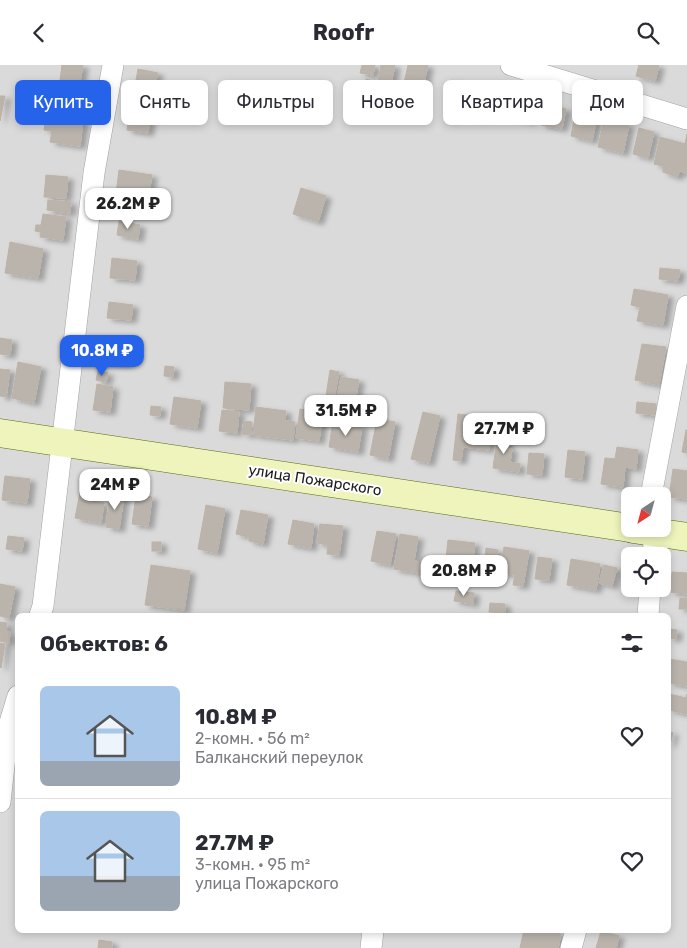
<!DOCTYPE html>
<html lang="ru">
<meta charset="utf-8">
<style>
:root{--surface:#fff;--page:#f7f7f7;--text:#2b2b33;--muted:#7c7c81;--line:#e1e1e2;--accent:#2563eb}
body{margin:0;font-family:Rubik,sans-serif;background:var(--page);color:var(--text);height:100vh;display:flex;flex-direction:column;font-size:19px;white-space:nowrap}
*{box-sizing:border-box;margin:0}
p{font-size:16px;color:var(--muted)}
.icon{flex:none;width:28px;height:28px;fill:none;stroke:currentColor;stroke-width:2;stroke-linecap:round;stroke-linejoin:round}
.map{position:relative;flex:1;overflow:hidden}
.side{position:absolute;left:15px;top:548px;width:656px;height:320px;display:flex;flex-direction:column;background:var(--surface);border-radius:8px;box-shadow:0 2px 8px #0003}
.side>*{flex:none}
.hud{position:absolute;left:15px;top:15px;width:658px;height:45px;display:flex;gap:10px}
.needle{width:32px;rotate:216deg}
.fabs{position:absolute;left:621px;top:422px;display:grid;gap:10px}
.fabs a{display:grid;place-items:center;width:50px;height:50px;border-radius:8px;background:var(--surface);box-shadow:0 2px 8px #0003;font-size:25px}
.price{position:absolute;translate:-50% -42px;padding:0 11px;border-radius:10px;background:#fff;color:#222;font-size:16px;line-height:32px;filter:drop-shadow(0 1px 2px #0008)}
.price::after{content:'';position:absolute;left:50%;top:30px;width:15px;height:11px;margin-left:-8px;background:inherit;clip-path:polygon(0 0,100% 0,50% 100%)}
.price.current{background:var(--accent);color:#fff}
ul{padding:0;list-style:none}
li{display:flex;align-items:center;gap:15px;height:125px;padding:0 25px}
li+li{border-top:1px solid var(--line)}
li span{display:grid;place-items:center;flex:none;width:140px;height:100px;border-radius:8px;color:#555}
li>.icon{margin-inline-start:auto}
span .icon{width:60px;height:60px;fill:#fffc;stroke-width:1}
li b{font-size:21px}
h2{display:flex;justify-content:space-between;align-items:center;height:60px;padding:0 25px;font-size:21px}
.pill{padding:0 18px;border-radius:8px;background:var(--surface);box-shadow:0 2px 8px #0003;font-size:18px;line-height:45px}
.pill.current{background:var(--accent);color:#fff}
header{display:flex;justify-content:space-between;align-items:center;height:65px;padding:0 25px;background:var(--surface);font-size:22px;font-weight:700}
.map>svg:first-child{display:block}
</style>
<header><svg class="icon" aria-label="back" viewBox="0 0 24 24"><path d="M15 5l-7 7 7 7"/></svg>Roofr<svg class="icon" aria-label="search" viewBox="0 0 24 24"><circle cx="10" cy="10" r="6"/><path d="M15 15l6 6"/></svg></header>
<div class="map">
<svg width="687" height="883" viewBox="0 0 687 883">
<defs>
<filter id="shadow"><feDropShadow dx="5.5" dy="3" stdDeviation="2.5" flood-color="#0004"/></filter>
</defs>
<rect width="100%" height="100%" fill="#edebe3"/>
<path fill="#dbdada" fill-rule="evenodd" d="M 0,0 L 687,0 L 687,883 L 0,883 ZM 630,431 L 662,431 L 662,464 L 630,464 ZM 630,491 L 662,491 L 662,524 L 630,524 ZM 18,550 L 669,550 L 669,865 L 18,865 Z"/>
<g fill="#bab4ad" stroke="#beb2a7" filter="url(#shadow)">
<path d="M 62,0 L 83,0 L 80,17 L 60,15 Z"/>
<path d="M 362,0 L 375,0 L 373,10 L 360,8 Z"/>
<path d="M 381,0 L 395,0 L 389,28 L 365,22 L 366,14 L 378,17 Z"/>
<path d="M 408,0 L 428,0 L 423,22 L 404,18 Z"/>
<path d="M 639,0 L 659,0 L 655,16 L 636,11 Z"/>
<path d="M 138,4 L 158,8 L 155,19 L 136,15 Z"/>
<path d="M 452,15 L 488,24 L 481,54 L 467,50 L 469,41 L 447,36 Z"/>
<path d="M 502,27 L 512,29 L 509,44 L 499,42 Z"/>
<path d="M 0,31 L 5,31 L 0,56 Z"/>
<path d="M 518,31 L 535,35 L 529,56 L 513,52 Z"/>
<path d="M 545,39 L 566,44 L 562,64 L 541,60 Z"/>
<path d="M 446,42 L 455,43 L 454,54 L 444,53 Z"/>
<path d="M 47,43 L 84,48 L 80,81 L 50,77 L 52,66 L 44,65 Z"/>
<path d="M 130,44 L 151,47 L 148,68 L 127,65 Z"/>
<path d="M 575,48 L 597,52 L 592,76 L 571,71 Z"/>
<path d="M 604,54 L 629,60 L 623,88 L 598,82 Z"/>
<path d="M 639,63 L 654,67 L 648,93 L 633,89 Z"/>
<path d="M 687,69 L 687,109 L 680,106 L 677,112 L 663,107 L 663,101 L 654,99 L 660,72 L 685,79 Z"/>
<path d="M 119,105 L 152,110 L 148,133 L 116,129 Z"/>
<path d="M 46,110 L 68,112 L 66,133 L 44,132 Z"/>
<path d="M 301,123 L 326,131 L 318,157 L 293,149 Z"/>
<path d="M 48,135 L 71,137 L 70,148 L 47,145 Z"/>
<path d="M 43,149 L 66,152 L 63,175 L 40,172 L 41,167 L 35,166 L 36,160 L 41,160 Z"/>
<path d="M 119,156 L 140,160 L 138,174 L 117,170 Z"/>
<path d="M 10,177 L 43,184 L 38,213 L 5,208 Z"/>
<path d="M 112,193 L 137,196 L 135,215 L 110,213 Z"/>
<path d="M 660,203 L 680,205 L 678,216 L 659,214 Z"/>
<path d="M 634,224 L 668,230 L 663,260 L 637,256 L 640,242 L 631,240 Z"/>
<path d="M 109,237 L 133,240 L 131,255 L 107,253 Z"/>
<path d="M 0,273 L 12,275 L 10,290 L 0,289 Z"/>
<path d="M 99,276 L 127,279 L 125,299 L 97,296 Z"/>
<path d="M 642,279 L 666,282 L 659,320 L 635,315 Z"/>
<path d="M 18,297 L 41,302 L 34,338 L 12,333 Z"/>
<path d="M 165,301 L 174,302 L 173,312 L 164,311 Z"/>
<path d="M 0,304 L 10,305 L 6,332 L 0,331 Z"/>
<path d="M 330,305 L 339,307 L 333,338 L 325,337 Z"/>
<path d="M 98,306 L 108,308 L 106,317 L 96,315 Z"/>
<path d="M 341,312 L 359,315 L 354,343 L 336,340 Z"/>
<path d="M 225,317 L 251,319 L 249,345 L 223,343 Z"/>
<path d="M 97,319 L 113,322 L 110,347 L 93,345 Z"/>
<path d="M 174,332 L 201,336 L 197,363 L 170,359 Z"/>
<path d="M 637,337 L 656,339 L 655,350 L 636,348 Z"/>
<path d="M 151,341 L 161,342 L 160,351 L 150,350 Z"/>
<path d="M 256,342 L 286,346 L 285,356 L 295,357 L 293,375 L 253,370 Z"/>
<path d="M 300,344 L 323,348 L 319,376 L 296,373 Z"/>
<path d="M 222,345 L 239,347 L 237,368 L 219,366 Z"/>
<path d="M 423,347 L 440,351 L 429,398 L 411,394 Z"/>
<path d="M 458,349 L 493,353 L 489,385 L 463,382 L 461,396 L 453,395 Z"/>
<path d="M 377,354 L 395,357 L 388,394 L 370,390 Z"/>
<path d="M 244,356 L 252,357 L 251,370 L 242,369 Z"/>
<path d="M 333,356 L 362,361 L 358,387 L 329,382 Z"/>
<path d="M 686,365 L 687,365 L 687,388 L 682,387 Z"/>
<path d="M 498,367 L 509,368 L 507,383 L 512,384 L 510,397 L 520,399 L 519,407 L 493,403 Z"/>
<path d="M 617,382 L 638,385 L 636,404 L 625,402 L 623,422 L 601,419 L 605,393 L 615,394 Z"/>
<path d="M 568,385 L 585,387 L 582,414 L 565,412 Z"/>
<path d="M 529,388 L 544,389 L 542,410 L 527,409 Z"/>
<path d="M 673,404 L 687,406 L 687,434 L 669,432 Z"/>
<path d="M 5,411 L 30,414 L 27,438 L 2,435 Z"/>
<path d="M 81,422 L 94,425 L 92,436 L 104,438 L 101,458 L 75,453 Z"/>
<path d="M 110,429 L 124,431 L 119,464 L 106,462 Z"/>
<path d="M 136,430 L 152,432 L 148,461 L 132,459 Z"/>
<path d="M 206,440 L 225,444 L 217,488 L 198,484 Z"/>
<path d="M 241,445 L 268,450 L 263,479 L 249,476 L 249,472 L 236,469 Z"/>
<path d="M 293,455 L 314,459 L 311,483 L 288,479 Z"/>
<path d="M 320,459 L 343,461 L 339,490 L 327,489 L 328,480 L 317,478 Z"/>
<path d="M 377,466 L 396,469 L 390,500 L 371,496 Z"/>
<path d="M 400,469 L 418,472 L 414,496 L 421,497 L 419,508 L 394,504 Z"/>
<path d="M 8,471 L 24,473 L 22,486 L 6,484 Z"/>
<path d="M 448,475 L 475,478 L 473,495 L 467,495 L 465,514 L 444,511 Z"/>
<rect x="152" y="477" width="9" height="9"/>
<path d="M 504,482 L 529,486 L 523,521 L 513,520 L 515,510 L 499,507 Z"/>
<path d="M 486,483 L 498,485 L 494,515 L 482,513 Z"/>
<path d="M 538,492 L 552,494 L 549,515 L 535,514 Z"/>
<path d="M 571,494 L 600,499 L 596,525 L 567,520 Z"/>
<path d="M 151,500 L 190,506 L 184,545 L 145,540 Z"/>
<path d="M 604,500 L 617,503 L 612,521 L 599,518 Z"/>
<path d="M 672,507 L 687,508 L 687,529 L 670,527 Z"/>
<path d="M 0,519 L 15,522 L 9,553 L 0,551 Z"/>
<path d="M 456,526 L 474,528 L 473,539 L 454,536 Z"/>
<path d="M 680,533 L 687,533 L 687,544 L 679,544 Z"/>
<path d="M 490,538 L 505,539 L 505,548 L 489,547 Z"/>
<path d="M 0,557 L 7,558 L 6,567 L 10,567 L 9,578 L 0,576 Z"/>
<path d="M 669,564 L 677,565 L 676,574 L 669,573 Z"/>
<path d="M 0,578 L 5,579 L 1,603 L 0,602 Z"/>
<path d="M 669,594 L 687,597 L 686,610 L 687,621 L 669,618 Z"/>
<path d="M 669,629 L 686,633 L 687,629 L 687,649 L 669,645 Z"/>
<path d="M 669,666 L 673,668 L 670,680 L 669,679 Z"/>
<path d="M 524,865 L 540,865 L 561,869 L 558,883 L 520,883 Z"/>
<path d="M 601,866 L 619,871 L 616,883 L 596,883 Z"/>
<path d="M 99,875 L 112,877 L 112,883 L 98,883 Z"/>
</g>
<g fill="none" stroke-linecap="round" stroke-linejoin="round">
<defs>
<g id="street">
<path d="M 511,0 L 687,54"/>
<path d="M 651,431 L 687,241"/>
<path d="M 653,491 L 655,464"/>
<path d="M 40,550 L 43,541 L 94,108 L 113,0"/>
<path d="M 648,550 L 650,524"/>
<path d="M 0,737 L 8,664 L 18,631"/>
<path d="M 371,883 L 373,865"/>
<path d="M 571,883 L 576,865"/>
</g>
<g id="secondary">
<path d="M 0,368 L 630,463"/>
<path d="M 633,464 L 687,472"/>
</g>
</defs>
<use href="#street" stroke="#a1a1a1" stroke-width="22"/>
<use href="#secondary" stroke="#5b6b0d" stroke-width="29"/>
<use href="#street" stroke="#fff" stroke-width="21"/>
<use href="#secondary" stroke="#eef4bb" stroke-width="28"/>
</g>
<g text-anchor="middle" stroke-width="4" stroke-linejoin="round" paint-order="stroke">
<g font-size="15" fill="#1d1d1d" stroke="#fff">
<text transform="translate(315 415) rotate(9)" y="5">улица Пожарского</text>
</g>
</g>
</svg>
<div class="fabs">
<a><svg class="needle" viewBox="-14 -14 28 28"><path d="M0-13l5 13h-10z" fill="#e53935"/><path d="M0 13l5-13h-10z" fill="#7c7c81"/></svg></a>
<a><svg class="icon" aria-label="locate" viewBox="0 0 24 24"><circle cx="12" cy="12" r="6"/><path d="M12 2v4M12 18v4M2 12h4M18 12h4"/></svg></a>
</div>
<b class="price" style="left:128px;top:165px">26.2M ₽</b>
<b class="price current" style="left:102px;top:312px">10.8M ₽</b>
<b class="price" style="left:346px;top:372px">31.5M ₽</b>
<b class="price" style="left:504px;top:390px">27.7M ₽</b>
<b class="price" style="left:115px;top:446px">24M ₽</b>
<b class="price" style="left:464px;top:532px">20.8M ₽</b>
<div class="hud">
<a class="pill current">Купить</a>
<a class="pill">Снять</a>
<a class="pill">Фильтры</a>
<a class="pill">Новое</a>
<a class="pill">Квартира</a>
<a class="pill">Дом</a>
</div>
<section class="side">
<h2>Объектов: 6<svg class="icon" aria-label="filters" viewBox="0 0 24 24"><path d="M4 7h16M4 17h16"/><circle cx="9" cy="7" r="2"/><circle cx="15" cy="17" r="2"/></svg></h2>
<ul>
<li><span style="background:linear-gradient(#a9c7e8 75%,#9aa5b1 0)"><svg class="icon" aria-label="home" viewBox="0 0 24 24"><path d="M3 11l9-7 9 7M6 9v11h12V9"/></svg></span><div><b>10.8M ₽</b><p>2-комн. · 56 m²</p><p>Балканский переулок</p></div><svg class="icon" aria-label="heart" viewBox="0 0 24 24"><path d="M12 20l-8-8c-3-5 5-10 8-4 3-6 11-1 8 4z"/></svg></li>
<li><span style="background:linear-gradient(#a9c7e8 65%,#9aa5b1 0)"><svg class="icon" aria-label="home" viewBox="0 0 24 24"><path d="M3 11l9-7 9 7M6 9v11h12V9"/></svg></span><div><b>27.7M ₽</b><p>3-комн. · 95 m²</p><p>улица Пожарского</p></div><svg class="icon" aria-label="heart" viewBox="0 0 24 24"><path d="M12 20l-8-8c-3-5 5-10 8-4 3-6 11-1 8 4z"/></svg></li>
</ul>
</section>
</div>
